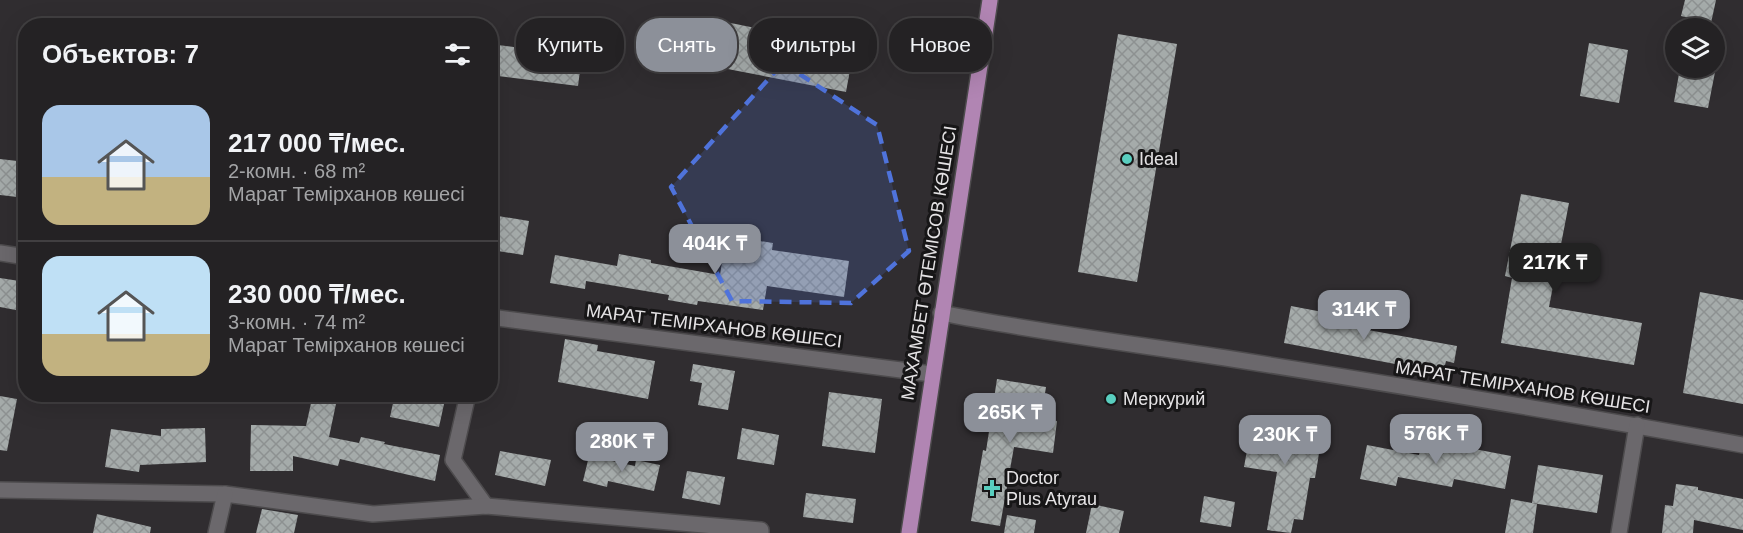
<!DOCTYPE html>
<html lang="ru">
<meta charset="utf-8">
<style>
:root{--surface:#242224;--page:#2c2a2c;--text:#f1f3f6;--muted:#a3a4a6;--line:#413f41;--accent:#8c9099}
body{margin:0;font-family:Arial,sans-serif;background:var(--page);color:var(--text);height:100vh;display:flex;flex-direction:column;font-size:22px;white-space:nowrap}
*{box-sizing:border-box;margin:0}
p{font-size:20px;color:var(--muted)}
.icon{flex:none;width:33px;height:33px;fill:none;stroke:currentColor;stroke-width:2;stroke-linecap:round;stroke-linejoin:round}
.map{position:relative;flex:1;overflow:hidden}
.panel{position:absolute;left:18px;top:18px;width:480px;height:384px;display:flex;flex-direction:column;background:var(--surface);border-radius:24px;box-shadow:0 6px 24px #0002,0 0 0 2px var(--line)}
.panel>*{flex:none}
.hud{position:absolute;left:516px;top:18px;width:570px;height:54px;display:flex;gap:12px}
.controls{position:absolute;left:1665px;top:18px;display:grid;gap:12px}
.controls a{display:grid;place-items:center;width:60px;height:60px;border-radius:50%;background:var(--surface);box-shadow:0 6px 24px #0002,0 0 0 2px var(--line);font-size:30px}
.price{position:absolute;translate:-50% -51px;padding:0 14px;border-radius:12px;background:var(--accent);color:#fff;font-size:20px;line-height:39px;filter:drop-shadow(0 2px 3px #0008)}
.price::after{content:'';position:absolute;left:50%;top:36px;width:18px;height:14px;margin-left:-9px;background:inherit;clip-path:polygon(0 0,100% 0,50% 100%)}
.price.on{background:#222;color:#fff}
ul{padding:0;list-style:none}
li{display:flex;align-items:center;gap:18px;height:150px;padding:0 24px}
li+li{border-top:2px solid var(--line)}
li span{display:grid;place-items:center;flex:none;width:168px;height:120px;border-radius:18px;color:#555}
li>.icon{margin-inline-start:auto}
span .icon{width:72px;height:72px;fill:#fffc;stroke-width:1}
li b{font-size:26px}
h2{display:flex;justify-content:space-between;align-items:center;height:72px;padding:0 24px;font-size:26px}
.pill{padding:0 21px;border-radius:24px;background:var(--surface);box-shadow:0 6px 24px #0002,0 0 0 2px var(--line);font-size:21px;line-height:54px}
.pill.on{background:var(--accent);color:#fff}
.map>svg:first-child{display:block}
</style>
<div class="map">
<svg width="1743" height="533" viewBox="0 0 1743 533">
<defs>
<pattern id="building-cross-hatch" width="8" height="8" patternUnits="userSpaceOnUse" patternTransform="scale(1.5)"><rect width="8" height="8" fill="#a5abaa"/><path d="M0 0l8 8M0 8l8-8" fill="none" stroke="#8d9191"/></pattern>
</defs>
<rect width="100%" height="100%" fill="#302d30"/>
<g fill="url(#building-cross-hatch)">
<path d="M 1685,0 L 1716,0 L 1711,23 L 1681,16 Z"/>
<path d="M 721,21 L 854,48 L 846,92 L 712,66 Z"/>
<path d="M 1118,34 L 1177,44 L 1137,282 L 1078,272 Z"/>
<path d="M 1589,43 L 1628,50 L 1619,103 L 1580,96 Z"/>
<path d="M 490,44 L 582,56 L 578,86 L 490,75 Z"/>
<path d="M 1680,68 L 1715,72 L 1708,108 L 1674,102 Z"/>
<path d="M 0,159 L 26,162 L 26,198 L 0,195 Z"/>
<path d="M 1521,194 L 1569,203 L 1549,307 L 1642,323 L 1634,365 L 1501,343 L 1512,278 L 1505,276 Z"/>
<path d="M 498,216 L 529,221 L 523,255 L 492,250 Z"/>
<path d="M 726,236 L 773,243 L 772,250 L 849,261 L 844,297 L 767,286 L 763,310 L 698,301 L 697,305 L 668,300 L 669,295 L 586,281 L 585,289 L 550,283 L 555,255 L 617,266 L 619,254 L 651,260 L 651,263 L 720,275 Z"/>
<path d="M 0,278 L 26,282 L 26,312 L 0,307 Z"/>
<path d="M 1700,292 L 1743,300 L 1743,404 L 1683,393 Z"/>
<path d="M 1291,306 L 1370,321 L 1368,330 L 1457,346 L 1454,363 L 1446,361 L 1443,373 L 1284,343 Z"/>
<path d="M 565,339 L 598,345 L 597,351 L 655,361 L 648,399 L 558,382 Z"/>
<path d="M 693,364 L 735,371 L 728,410 L 698,405 L 702,383 L 690,381 Z"/>
<path d="M 997,379 L 1046,387 L 1041,418 L 1057,421 L 1053,453 L 1014,447 L 1000,526 L 971,521 L 983,450 L 986,451 Z"/>
<path d="M 829,392 L 882,399 L 875,453 L 822,446 Z"/>
<path d="M 313,394 L 337,399 L 329,437 L 359,443 L 361,437 L 385,442 L 384,444 L 440,455 L 435,481 L 340,459 L 338,466 L 293,456 L 293,471 L 250,471 L 251,425 L 306,426 Z"/>
<path d="M 395,394 L 444,404 L 439,427 L 390,417 Z"/>
<path d="M 0,396 L 17,399 L 7,451 L 0,450 Z"/>
<path d="M 1253,417 L 1323,429 L 1315,478 L 1310,478 L 1303,520 L 1294,519 L 1291,533 L 1267,530 L 1277,472 L 1244,467 Z"/>
<path d="M 205,428 L 206,462 L 140,465 L 139,472 L 105,467 L 111,429 L 161,436 L 161,429 Z"/>
<path d="M 742,428 L 779,435 L 774,465 L 737,459 Z"/>
<path d="M 1422,439 L 1511,456 L 1505,489 L 1454,479 L 1452,487 L 1398,477 L 1396,486 L 1360,479 L 1367,445 L 1419,455 Z"/>
<path d="M 500,451 L 551,460 L 545,486 L 495,475 Z"/>
<path d="M 589,456 L 635,466 L 636,460 L 660,465 L 654,491 L 608,481 L 607,487 L 583,481 Z"/>
<path d="M 1538,465 L 1603,475 L 1597,513 L 1532,503 Z"/>
<path d="M 687,471 L 725,477 L 720,505 L 682,498 Z"/>
<path d="M 1676,484 L 1698,487 L 1698,490 L 1743,499 L 1743,530 L 1694,520 L 1693,533 L 1662,533 L 1665,505 L 1673,506 Z"/>
<path d="M 806,493 L 856,499 L 853,523 L 803,517 Z"/>
<path d="M 1204,496 L 1235,502 L 1231,527 L 1200,522 Z"/>
<path d="M 1511,499 L 1537,504 L 1533,533 L 1505,533 Z"/>
<path d="M 1092,504 L 1124,511 L 1119,533 L 1086,533 Z"/>
<path d="M 262,509 L 298,515 L 294,533 L 256,533 Z"/>
<path d="M 97,514 L 151,527 L 150,533 L 93,533 Z"/>
<path d="M 1007,515 L 1036,520 L 1034,533 L 1004,533 Z"/>
</g>
<g fill="none" stroke-linecap="round" stroke-linejoin="round">
<defs>
<g id="minor">
<path d="M 0,253 L 26,257"/>
<path d="M 941,313 C 1037,332 1135,344 1232,359 C 1403,386 1573,414 1743,445"/>
<path d="M 490,317 L 932,374"/>
<path d="M 468,394 L 453,460 L 486,506"/>
<path d="M 0,490 L 225,494 L 373,514 L 486,506 L 761,530 L 761,533"/>
<path d="M 216,533 L 225,494"/>
<path d="M 1619,533 L 1637,425"/>
</g>
<path id="major" d="M 909,533 L 990,0"/>
</defs>
<use href="#minor" stroke="#4d4b4d" stroke-width="18"/>
<use href="#major" stroke="#4d4b4d" stroke-width="18"/>
<use href="#minor" stroke="#6b686c" stroke-width="15"/>
<use href="#major" stroke="#b185b3" stroke-width="15"/>
</g>
<path fill="#4f73db" fill-opacity="0.2" stroke="#4f73db" stroke-width="4.5" stroke-dasharray="12 8" stroke-linejoin="round" d="M 783,63 L 877,125 L 909,251 L 851,303 L 732,301 L 671,187 Z"/>
<g fill="#59cebf" stroke="#171617" stroke-width="2">
<circle cx="1127" cy="159" r="6"/>
<circle cx="1111" cy="399" r="6"/>
<path d="M989 479h6v6h6v6h-6v6h-6v-6h-6v-6h6z"/>
</g>
<g text-anchor="middle" stroke-width="6" stroke-linejoin="round" paint-order="stroke">
<g font-size="18" fill="#e5e3e5" stroke="#171617" text-anchor="start">
<text x="1139" y="165">Ideal</text>
<text x="1123" y="405">Меркурий</text>
<text x="1006" y="484">Doctor<tspan x="1006" dy="21">Plus Atyrau</tspan></text>
</g>
<g font-size="18" fill="#e5e3e5" stroke="#171617">
<text transform="translate(929 263) rotate(-81)" y="6">МАХАМБЕТ ӨТЕМІСОВ КӨШЕСІ</text>
<text transform="translate(714 326) rotate(7)" y="6">МАРАТ ТЕМІРХАНОВ КӨШЕСІ</text>
<text transform="translate(1523 387) rotate(9)" y="6">МАРАТ ТЕМІРХАНОВ КӨШЕСІ</text>
</g>
</g>
</svg>
<div class="controls">
<a><svg class="icon" aria-label="layers" viewBox="0 0 24 24"><path d="M12 4l9 5-9 5-9-5zM3 14l9 5 9-5"/></svg></a>
</div>
<b class="price" style="left:715px;top:275px">404K ₸</b>
<b class="price on" style="left:1555px;top:294px">217K ₸</b>
<b class="price" style="left:1364px;top:341px">314K ₸</b>
<b class="price" style="left:1010px;top:444px">265K ₸</b>
<b class="price" style="left:1436px;top:465px">576K ₸</b>
<b class="price" style="left:1285px;top:466px">230K ₸</b>
<b class="price" style="left:622px;top:473px">280K ₸</b>
<div class="hud">
<a class="pill">Купить</a>
<a class="pill on">Снять</a>
<a class="pill">Фильтры</a>
<a class="pill">Новое</a>
</div>
<section class="panel">
<h2>Объектов: 7<svg class="icon" aria-label="filters" viewBox="0 0 24 24"><path d="M4 7h16M4 17h16"/><circle cx="9" cy="7" r="2"/><circle cx="15" cy="17" r="2"/></svg></h2>
<ul>
<li><span style="background:linear-gradient(#a9c7e8 60%,#c2b280 0)"><svg class="icon" aria-label="home" viewBox="0 0 24 24"><path d="M3 11l9-7 9 7M6 9v11h12V9"/></svg></span><div><b>217 000 ₸/мес.</b><p>2-комн. · 68 m²</p><p>Марат Темірханов көшесі</p></div></li>
<li><span style="background:linear-gradient(#bfe0f5 65%,#c2b280 0)"><svg class="icon" aria-label="home" viewBox="0 0 24 24"><path d="M3 11l9-7 9 7M6 9v11h12V9"/></svg></span><div><b>230 000 ₸/мес.</b><p>3-комн. · 74 m²</p><p>Марат Темірханов көшесі</p></div></li>
</ul>
</section>
</div>
